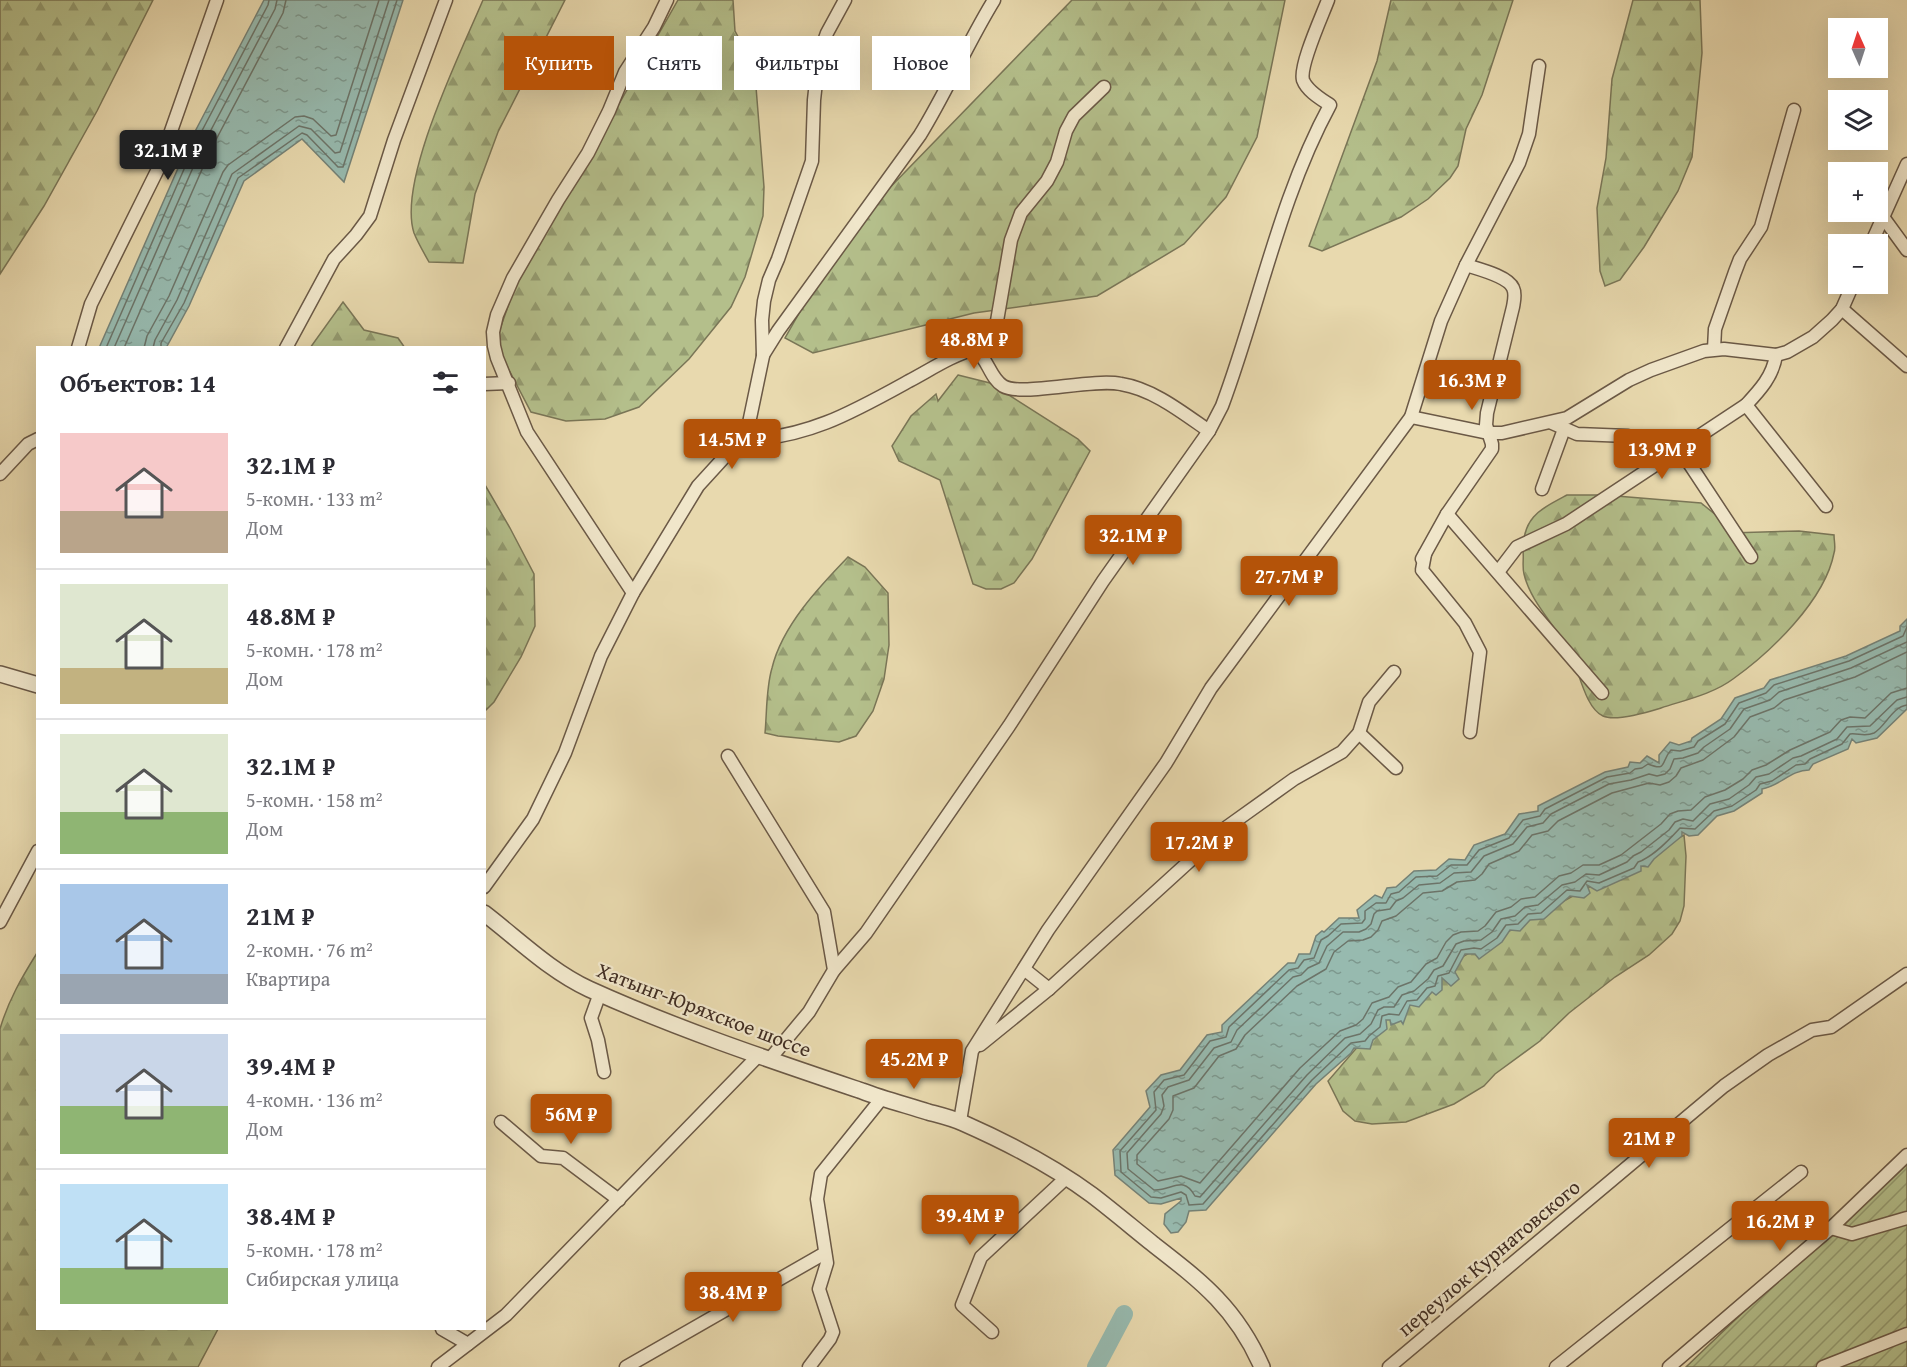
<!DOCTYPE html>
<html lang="ru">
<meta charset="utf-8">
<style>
:root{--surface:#fff;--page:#f7f7f7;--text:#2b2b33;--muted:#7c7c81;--line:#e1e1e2;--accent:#b45309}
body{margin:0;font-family:"Gentium Book Plus",serif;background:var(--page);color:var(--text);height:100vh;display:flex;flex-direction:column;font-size:22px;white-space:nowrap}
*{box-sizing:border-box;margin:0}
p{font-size:20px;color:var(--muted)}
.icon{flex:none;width:33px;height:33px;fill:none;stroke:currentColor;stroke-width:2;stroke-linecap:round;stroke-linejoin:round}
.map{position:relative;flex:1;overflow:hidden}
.drawer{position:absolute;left:36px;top:346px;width:450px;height:984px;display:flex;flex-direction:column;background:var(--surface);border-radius:0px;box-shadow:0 6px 24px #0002}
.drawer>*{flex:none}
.top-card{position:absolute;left:504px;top:36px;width:570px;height:54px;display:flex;gap:12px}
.needle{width:39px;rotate:357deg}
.fabs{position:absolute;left:1828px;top:18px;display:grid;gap:12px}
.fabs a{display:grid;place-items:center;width:60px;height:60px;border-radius:0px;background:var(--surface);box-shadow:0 6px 24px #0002;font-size:30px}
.price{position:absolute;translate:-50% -51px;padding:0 14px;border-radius:6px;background:var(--accent);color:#fff;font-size:20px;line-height:39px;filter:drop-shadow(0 2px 3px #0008)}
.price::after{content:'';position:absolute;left:50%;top:36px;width:18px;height:14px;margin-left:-9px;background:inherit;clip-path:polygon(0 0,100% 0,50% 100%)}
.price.active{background:#222;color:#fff}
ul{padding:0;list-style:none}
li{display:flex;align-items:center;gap:18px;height:150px;padding:0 24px}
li+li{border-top:2px solid var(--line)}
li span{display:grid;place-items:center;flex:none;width:168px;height:120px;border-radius:0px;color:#555}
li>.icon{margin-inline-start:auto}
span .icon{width:72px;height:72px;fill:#fffc;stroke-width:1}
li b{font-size:26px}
h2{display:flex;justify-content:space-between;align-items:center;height:72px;padding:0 24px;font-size:26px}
.tag{padding:0 21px;border-radius:0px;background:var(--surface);box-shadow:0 6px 24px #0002;font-size:21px;line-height:54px}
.tag.active{background:var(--accent);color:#fff}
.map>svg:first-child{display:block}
</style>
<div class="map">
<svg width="1907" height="1367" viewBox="0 0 1907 1367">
<defs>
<pattern id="forest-firs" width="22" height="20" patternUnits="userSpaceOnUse" patternTransform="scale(1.5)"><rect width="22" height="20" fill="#b4bf8b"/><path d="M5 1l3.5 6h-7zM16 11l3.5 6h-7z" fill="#949c71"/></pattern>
<pattern id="garden-furrows" width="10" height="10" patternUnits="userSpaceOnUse" patternTransform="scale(1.5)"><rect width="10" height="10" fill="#b4bf8b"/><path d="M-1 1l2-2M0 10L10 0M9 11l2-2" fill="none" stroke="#949c71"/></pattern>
<pattern id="water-ripples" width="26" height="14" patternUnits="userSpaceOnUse" patternTransform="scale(1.5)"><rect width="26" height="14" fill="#97baaf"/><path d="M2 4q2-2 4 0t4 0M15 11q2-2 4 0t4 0" fill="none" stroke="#7d988e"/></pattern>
</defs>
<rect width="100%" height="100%" fill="#e8d9ae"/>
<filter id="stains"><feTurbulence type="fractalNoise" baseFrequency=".00333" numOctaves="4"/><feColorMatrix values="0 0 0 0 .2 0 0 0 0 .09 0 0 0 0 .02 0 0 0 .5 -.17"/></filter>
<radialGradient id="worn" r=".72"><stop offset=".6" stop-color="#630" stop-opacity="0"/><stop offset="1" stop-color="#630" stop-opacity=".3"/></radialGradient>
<g fill="url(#forest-firs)" stroke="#7a7657" stroke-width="1.5">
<path d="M 0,0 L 153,0 L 97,111 L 44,206 L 0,274 Z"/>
<path d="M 483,0 L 565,0 L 498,132 L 475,194 L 463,263 L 429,262 C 424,253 418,243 414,233 C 397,181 461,52 483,0 Z"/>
<path d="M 678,0 L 733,0 L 735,31 L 750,59 L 756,87 L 764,187 L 763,216 L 745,277 L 731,307 L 689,359 L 639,407 L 605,419 L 566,421 L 531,412 L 499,351 L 499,332 L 514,289 Z"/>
<path d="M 1072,0 L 1285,0 L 1257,137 L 1226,197 L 1184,244 L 1097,296 L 974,313 L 813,353 L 785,338 L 834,252 L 873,205 Z"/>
<path d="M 1391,0 L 1513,0 L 1482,95 L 1466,129 L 1458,166 L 1450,178 L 1428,199 L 1401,217 L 1322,251 L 1309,246 L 1377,61 Z"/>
<path d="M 1633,0 L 1700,0 L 1702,53 L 1692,157 L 1678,191 L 1644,247 L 1620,280 L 1605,286 L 1600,271 L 1597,208 L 1606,158 L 1612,79 Z"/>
<path d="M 343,302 L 364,330 L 398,338 L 405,348 L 310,348 Z"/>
<path d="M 958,375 L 990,383 L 1078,439 L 1090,451 L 1032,559 L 1014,583 L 1001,589 L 986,589 L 973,584 L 940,480 L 899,461 L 892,446 L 911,416 L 936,394 L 938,401 Z"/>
<path d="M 485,485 L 510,528 L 534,574 L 535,626 L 521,657 L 494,702 L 485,711 Z"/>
<path d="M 1567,495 L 1604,495 L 1701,503 L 1721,519 L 1729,533 L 1799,531 L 1834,535 C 1834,541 1836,548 1834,553 C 1825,600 1771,652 1733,679 C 1713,694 1685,700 1661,708 C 1648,712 1616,722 1603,716 C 1585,708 1579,670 1570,653 C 1557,626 1531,604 1524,574 C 1522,567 1524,558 1523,551 C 1523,517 1539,510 1567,495 Z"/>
<path d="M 848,557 L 865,567 L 888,593 L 889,645 L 884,679 L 873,711 L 856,736 L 839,742 L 778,736 L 765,733 C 767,712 766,688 772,668 C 782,626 819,587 848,557 Z"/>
<path d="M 1684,835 L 1686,856 L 1684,906 L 1680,921 L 1672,934 L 1649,955 L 1615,977 L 1569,1013 L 1540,1041 L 1495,1074 L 1484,1086 L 1454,1104 L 1406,1122 L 1372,1124 L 1355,1121 L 1343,1111 L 1328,1081 L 1411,985 Z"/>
<path d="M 37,953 L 38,1329 L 218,1329 L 198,1367 L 0,1367 L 0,1029 C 8,1001 22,977 37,953 Z"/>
</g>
<path fill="url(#garden-furrows)" stroke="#7a7657" stroke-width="1.5" d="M 1907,1155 L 1907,1367 L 1686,1367 Z"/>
<g fill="url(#water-ripples)" stroke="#758277" stroke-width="1.5">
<path d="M 264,0 L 403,0 L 344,182 L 302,139 L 244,181 L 189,306 L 166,348 L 99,348 L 190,141 Z"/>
<path d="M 1907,619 L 1907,709 L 1877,738 L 1856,743 L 1852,739 L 1848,749 L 1813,764 L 1809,770 C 1791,770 1780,786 1762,789 L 1762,793 L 1734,811 L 1717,816 L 1698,835 L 1689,836 L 1682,832 L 1682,836 L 1654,859 L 1648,867 L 1641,866 L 1641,871 L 1597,891 L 1587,885 L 1590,893 L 1584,898 L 1570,896 L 1544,919 L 1530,920 L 1520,931 L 1510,930 L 1502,942 L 1479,959 L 1475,954 L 1465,954 L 1455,972 L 1459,979 L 1451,986 L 1442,978 L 1442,990 L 1436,995 L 1432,992 L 1419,1007 L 1410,1005 L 1403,1024 L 1401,1021 L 1391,1025 L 1390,1020 L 1386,1020 L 1387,1029 L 1373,1040 L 1370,1049 L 1354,1048 L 1351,1053 L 1316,1084 L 1206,1210 L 1189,1211 L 1186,1222 L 1178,1232 L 1171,1233 L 1164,1224 L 1165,1214 L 1181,1201 L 1181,1198 L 1161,1204 L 1149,1203 L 1115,1175 L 1113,1150 L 1150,1107 L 1146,1091 L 1161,1075 L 1180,1070 L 1207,1035 L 1222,1032 L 1222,1025 L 1288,963 L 1295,963 L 1299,954 L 1310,954 L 1316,936 L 1322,931 L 1324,932 L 1339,918 L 1359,918 L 1357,910 L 1375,895 L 1382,898 L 1387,888 L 1396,887 L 1414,871 L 1436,870 L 1449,859 L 1465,860 L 1474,845 L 1505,834 L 1519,814 L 1538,811 L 1538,806 L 1605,772 L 1628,767 L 1630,762 L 1640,763 L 1647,756 L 1659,763 L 1659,755 L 1670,742 L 1679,745 L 1691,741 L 1692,738 L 1721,719 L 1735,698 L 1764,688 L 1770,680 L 1846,656 L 1900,631 L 1900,626 Z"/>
</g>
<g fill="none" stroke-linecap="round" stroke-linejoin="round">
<g stroke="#6c7469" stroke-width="1.5">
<path d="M 106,348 L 195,144 L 268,5 L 269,0"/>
<path d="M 114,348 L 202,147 L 275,9 L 277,0"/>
<path d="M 124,348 L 210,151 L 283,13 L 286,0"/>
<path d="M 144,348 L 147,336 L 169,296 L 223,172 L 228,165 L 295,117 L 304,116 L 313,119 L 331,136 L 336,135 L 379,0"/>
<path d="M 153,348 L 155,340 L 177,300 L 232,174 L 299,126 L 311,129 L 335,153 L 340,152 L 389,0"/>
<path d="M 161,348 L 161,343 L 184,303 L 238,178 L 302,133 L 307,135 L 338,167 L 343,167 L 397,0"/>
<path d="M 1907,627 L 1903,636 L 1849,661 L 1774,685 L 1766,693 L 1739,703 L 1725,724 L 1698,741 L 1694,747 L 1680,751 L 1671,750 C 1660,762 1668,772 1648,764 L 1642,768 L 1635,769 L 1630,773 L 1607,777 L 1545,809 L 1540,816 L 1523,820 L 1509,838 L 1479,850 L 1467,865 L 1451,865 L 1437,876 L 1416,877 L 1399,892 L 1391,894 L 1386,903 L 1376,903 L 1365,911 L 1365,919 L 1362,923 L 1341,924 L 1328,936 L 1321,940 L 1314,958 L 1304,960 L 1298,968 L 1289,970 L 1229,1027 L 1226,1037 L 1210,1041 L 1184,1075 L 1164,1080 L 1154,1092 L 1156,1110 L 1120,1151 L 1121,1172 L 1151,1197 L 1161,1198 L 1181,1192 L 1186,1195 L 1189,1205 L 1203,1204 L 1312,1080 L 1351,1043 L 1365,1041 L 1369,1036 L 1380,1027 L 1382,1016 L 1389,1014 L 1399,1015 L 1407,1001 L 1417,1000 L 1427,988 L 1435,986 L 1438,976 L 1449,973 L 1461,950 L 1474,948 L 1481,949 L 1497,938 L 1506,925 L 1518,924 L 1528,914 L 1541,913 L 1567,890 L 1580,891 L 1587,881 L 1599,883 L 1634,868 L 1638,862 C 1653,857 1669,840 1680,828 L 1695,829 L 1714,811 L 1732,806 L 1756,790 L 1760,784 L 1772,781 L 1796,765 L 1805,764 L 1810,759 L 1842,744 L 1850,734 C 1858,733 1865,737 1874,733 C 1886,726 1892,707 1907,705"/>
<path d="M 1907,642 L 1851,668 L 1779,692 L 1770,700 L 1744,709 L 1730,729 L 1704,747 L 1698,753 L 1683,758 L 1674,759 L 1670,769 L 1665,774 L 1657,776 L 1649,774 L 1631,780 L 1609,784 L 1551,814 L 1543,823 L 1527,827 L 1513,844 L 1484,856 L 1471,872 L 1454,873 L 1440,883 L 1419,885 L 1403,898 L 1396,901 L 1390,909 L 1377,911 L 1374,914 L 1371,924 L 1366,929 L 1359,932 L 1343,932 L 1327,946 L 1319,963 L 1308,968 L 1301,975 L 1293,977 L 1237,1030 L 1231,1042 L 1214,1048 L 1189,1080 L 1168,1087 L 1162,1095 L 1164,1106 L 1161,1114 L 1127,1153 L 1128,1169 L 1154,1190 C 1172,1191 1183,1174 1195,1196 L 1200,1197 L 1307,1075 L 1345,1038 L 1360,1034 L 1371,1024 L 1378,1010 L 1384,1007 L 1394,1007 L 1402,995 L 1414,991 L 1428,979 L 1434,970 L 1443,966 L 1456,944 L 1464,941 L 1481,940 L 1492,932 L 1501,919 L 1515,916 L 1525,907 L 1538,905 L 1562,885 L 1575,882 L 1586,874 L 1599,875 L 1627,862 L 1633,856 L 1641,852 L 1669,830 L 1675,822 L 1683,819 L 1693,821 L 1710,804 L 1729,799 L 1749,785 L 1756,777 L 1769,774 L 1793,758 L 1801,756 L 1837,739 L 1847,727 L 1870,726 L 1897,700 L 1907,697"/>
<path d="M 1907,652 L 1855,677 L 1784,700 L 1774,708 L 1750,717 L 1734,737 L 1703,760 L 1681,768 L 1676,776 L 1669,782 L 1660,785 L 1649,783 L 1612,793 L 1558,821 L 1548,831 L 1532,835 L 1519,851 L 1489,864 L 1482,874 L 1475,880 L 1457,882 L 1442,891 L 1423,893 L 1396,916 L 1382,921 L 1378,930 L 1371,937 L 1363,940 L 1348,941 L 1334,952 L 1326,969 L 1297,986 L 1245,1035 L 1236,1049 L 1219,1056 L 1194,1088 L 1173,1096 L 1173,1110 L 1169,1119 L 1137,1155 L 1137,1164 L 1158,1181 L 1181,1176 L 1200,1183 L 1300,1068 L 1340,1031 L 1356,1025 L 1363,1019 L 1372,1003 L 1389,997 L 1398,987 L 1411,982 L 1426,964 L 1437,958 L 1446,942 L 1453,935 L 1461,932 L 1478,931 L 1485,926 L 1496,912 L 1511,907 L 1521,899 L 1535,897 L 1559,876 L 1571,873 L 1583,865 L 1599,865 L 1621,855 L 1661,824 L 1670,814 L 1678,811 L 1691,810 L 1705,797 L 1725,790 L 1743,779 L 1752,770 L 1766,765 L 1790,750 L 1830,732 L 1841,720 L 1850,717 L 1865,718 L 1891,693 L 1907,688"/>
</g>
<path stroke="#97baaf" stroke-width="18" d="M 1096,1367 L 1124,1314"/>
<defs>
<g id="minor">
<path d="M 1883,217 L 1907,250"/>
<path d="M 1871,244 L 1907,164"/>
<path d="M 1842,309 L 1907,366"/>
<path d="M 78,348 L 91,304 L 157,171 L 217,0"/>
<path d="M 286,348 L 334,259 L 356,235 L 370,216 L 394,140 L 446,0"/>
<path d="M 975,349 C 981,339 991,332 997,321 L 1011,240 L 1021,213 L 1047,181 L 1057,162 L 1066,131 L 1074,116 L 1104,87"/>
<path d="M 1714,349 L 1715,329 L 1735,272 L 1740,259 L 1761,227 L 1794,110"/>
<path d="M 763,355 L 778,331 L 920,135 C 947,91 967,44 994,0"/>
<path d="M 484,384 L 509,383"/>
<path d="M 1746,405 L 1826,506"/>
<path d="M 1411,417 L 1488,433 L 1502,433 L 1567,418 L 1629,380 L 1651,370 L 1704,351 L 1724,349 L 1776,355 L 1787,352 L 1813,337 L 1832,320 L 1842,309 L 1853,284"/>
<path d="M 1552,423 L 1577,434 L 1628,436 L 1685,457 L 1751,557"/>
<path d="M 740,440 C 806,439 853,412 909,381 C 930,370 952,355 975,349 C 988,359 990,378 1003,386 C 1021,397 1092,378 1121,384 C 1153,389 1183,413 1209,431"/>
<path d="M 0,474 L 28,444 L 38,439"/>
<path d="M 1542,489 L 1564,429"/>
<path d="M 1447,514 L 1602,693"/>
<path d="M 1425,554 L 1422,570 L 1465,623 L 1480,652 L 1470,732"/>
<path d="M 1422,559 L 1447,514 L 1492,449 L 1492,444 L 1486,425 L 1487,413 L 1513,307 C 1514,301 1516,294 1513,288 C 1508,276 1478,269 1466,265"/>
<path d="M 1498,572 L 1517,547 L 1566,524 L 1746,405 C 1760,390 1773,376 1776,355"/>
<path d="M 633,593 L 527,432 L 497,358 L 494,346 L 493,332 L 497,315 L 513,278 L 558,200 L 588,153 L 609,111 L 625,72 L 654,27 L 667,0"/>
<path d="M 1359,733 L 1396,768"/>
<path d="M 728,756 L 824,912 L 834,970 L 809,1012 L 769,1060"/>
<path d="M 484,887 L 533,819 L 565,753 L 601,656 L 633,593 L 698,486 L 740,440 L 749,423 L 763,356 L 762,320 L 764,301 L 769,280 L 778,259 L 812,161 L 814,100 L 818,64 L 822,47 L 827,33 L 845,0"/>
<path d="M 0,922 L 38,851"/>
<path d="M 1024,969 L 1049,989"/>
<path d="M 834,970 L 866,933 L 1009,726 L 1103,581 L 1209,431 L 1222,406 C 1259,307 1279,199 1330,105 C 1321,99 1307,91 1303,80 C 1299,66 1322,16 1328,0"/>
<path d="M 600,993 L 591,1018 L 598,1040 L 604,1072"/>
<path d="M 980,1045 L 1049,989 L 1227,827 L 1294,779 L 1342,752 L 1359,733 L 1369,702 L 1394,672"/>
<path d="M 960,1121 L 972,1051 L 1048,930 L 1166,763 L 1211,688 L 1411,417 L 1441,321 L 1466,265 L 1519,163 L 1529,134 L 1539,66"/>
<path d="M 501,1122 L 541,1156 L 563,1158 L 619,1200"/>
<path d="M 1831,1228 L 1852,1234 L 1907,1218"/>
<path d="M 442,1329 L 468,1344"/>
<path d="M 992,1332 L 962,1305 L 981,1257 L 1066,1178"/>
<path d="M 438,1367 L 506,1315 L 758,1056"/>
<path d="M 626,1367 L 825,1253"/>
<path d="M 809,1367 L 830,1339 L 833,1332 L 819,1289 L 827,1263 L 817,1199 L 821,1174 L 882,1098"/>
<path d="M 1389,1367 L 1724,1086 L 1768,1055 L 1812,1030 L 1831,1027 L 1907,974"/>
<path d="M 1556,1367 L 1801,1172"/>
<path d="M 1669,1367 L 1831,1228 L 1907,1155"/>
<path d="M 1823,1367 L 1907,1334"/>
</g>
<g id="tertiary">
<path d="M 0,674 L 38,685"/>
<path d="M 484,913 C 518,939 550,971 589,989 C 677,1029 770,1060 862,1091 C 883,1099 906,1105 928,1112 C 939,1115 952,1118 963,1123 C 1006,1142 1054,1167 1092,1195 C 1113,1211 1133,1228 1153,1244 C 1202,1282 1236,1308 1262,1367"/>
</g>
</defs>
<use href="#minor" stroke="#6b5946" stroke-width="15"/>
<use href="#tertiary" stroke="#6b5946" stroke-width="18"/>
<use href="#minor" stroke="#f0e6ca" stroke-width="12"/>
<use href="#tertiary" stroke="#f0e6ca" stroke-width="15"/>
</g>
<g text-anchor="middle" stroke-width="4.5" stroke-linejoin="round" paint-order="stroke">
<g font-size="21" fill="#412e23" stroke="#f0e6ca">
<text transform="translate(704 1010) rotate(21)" y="7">Хатынг-Юряхское шоссе</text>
<text transform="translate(1489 1258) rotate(-40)" y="7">переулок Курнатовского</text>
</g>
</g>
<rect width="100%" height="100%" filter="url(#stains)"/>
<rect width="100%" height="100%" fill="url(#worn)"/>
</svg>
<div class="fabs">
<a><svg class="needle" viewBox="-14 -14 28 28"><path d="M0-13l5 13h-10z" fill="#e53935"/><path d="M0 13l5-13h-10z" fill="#7c7c81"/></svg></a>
<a><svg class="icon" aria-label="layers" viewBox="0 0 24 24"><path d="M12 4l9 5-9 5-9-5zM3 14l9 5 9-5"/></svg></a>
<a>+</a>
<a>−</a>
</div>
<b class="price active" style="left:168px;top:181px">32.1M ₽</b>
<b class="price" style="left:974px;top:370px">48.8M ₽</b>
<b class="price" style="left:1472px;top:411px">16.3M ₽</b>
<b class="price" style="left:732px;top:470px">14.5M ₽</b>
<b class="price" style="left:1662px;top:480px">13.9M ₽</b>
<b class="price" style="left:1133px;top:566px">32.1M ₽</b>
<b class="price" style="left:1289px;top:607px">27.7M ₽</b>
<b class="price" style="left:1199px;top:873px">17.2M ₽</b>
<b class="price" style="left:914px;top:1090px">45.2M ₽</b>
<b class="price" style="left:571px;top:1145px">56M ₽</b>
<b class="price" style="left:1649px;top:1169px">21M ₽</b>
<b class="price" style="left:970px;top:1246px">39.4M ₽</b>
<b class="price" style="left:1780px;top:1252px">16.2M ₽</b>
<b class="price" style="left:733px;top:1323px">38.4M ₽</b>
<div class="top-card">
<a class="tag active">Купить</a>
<a class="tag">Снять</a>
<a class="tag">Фильтры</a>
<a class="tag">Новое</a>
</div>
<section class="drawer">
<h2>Объектов: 14<svg class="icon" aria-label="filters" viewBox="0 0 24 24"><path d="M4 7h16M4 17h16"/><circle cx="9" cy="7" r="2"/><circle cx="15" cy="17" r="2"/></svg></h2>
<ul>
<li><span style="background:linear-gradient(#f6c9c9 65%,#b9a48a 0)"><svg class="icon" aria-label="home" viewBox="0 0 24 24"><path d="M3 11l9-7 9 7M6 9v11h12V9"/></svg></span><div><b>32.1M ₽</b><p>5-комн. · 133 m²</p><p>Дом</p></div></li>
<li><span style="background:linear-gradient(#dfe7d0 70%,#c2b280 0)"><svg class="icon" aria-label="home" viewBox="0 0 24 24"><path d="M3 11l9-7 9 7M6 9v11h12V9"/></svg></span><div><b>48.8M ₽</b><p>5-комн. · 178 m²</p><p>Дом</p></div></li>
<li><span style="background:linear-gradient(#dfe7d0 65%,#8fb573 0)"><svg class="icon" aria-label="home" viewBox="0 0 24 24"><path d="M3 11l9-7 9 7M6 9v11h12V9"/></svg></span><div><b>32.1M ₽</b><p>5-комн. · 158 m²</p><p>Дом</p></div></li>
<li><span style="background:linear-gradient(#a9c7e8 75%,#9aa5b1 0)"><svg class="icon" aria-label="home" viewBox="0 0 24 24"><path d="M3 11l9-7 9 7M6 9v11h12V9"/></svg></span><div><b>21M ₽</b><p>2-комн. · 76 m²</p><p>Квартира</p></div></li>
<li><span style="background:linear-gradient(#c9d6e8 60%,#8fb573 0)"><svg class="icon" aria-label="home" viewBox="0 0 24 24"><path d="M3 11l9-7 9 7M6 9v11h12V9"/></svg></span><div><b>39.4M ₽</b><p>4-комн. · 136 m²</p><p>Дом</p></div></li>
<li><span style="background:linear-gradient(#bfe0f5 70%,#8fb573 0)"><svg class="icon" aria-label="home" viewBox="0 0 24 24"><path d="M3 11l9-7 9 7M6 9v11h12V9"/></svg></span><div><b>38.4M ₽</b><p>5-комн. · 178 m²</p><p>Сибирская улица</p></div></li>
</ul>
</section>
</div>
